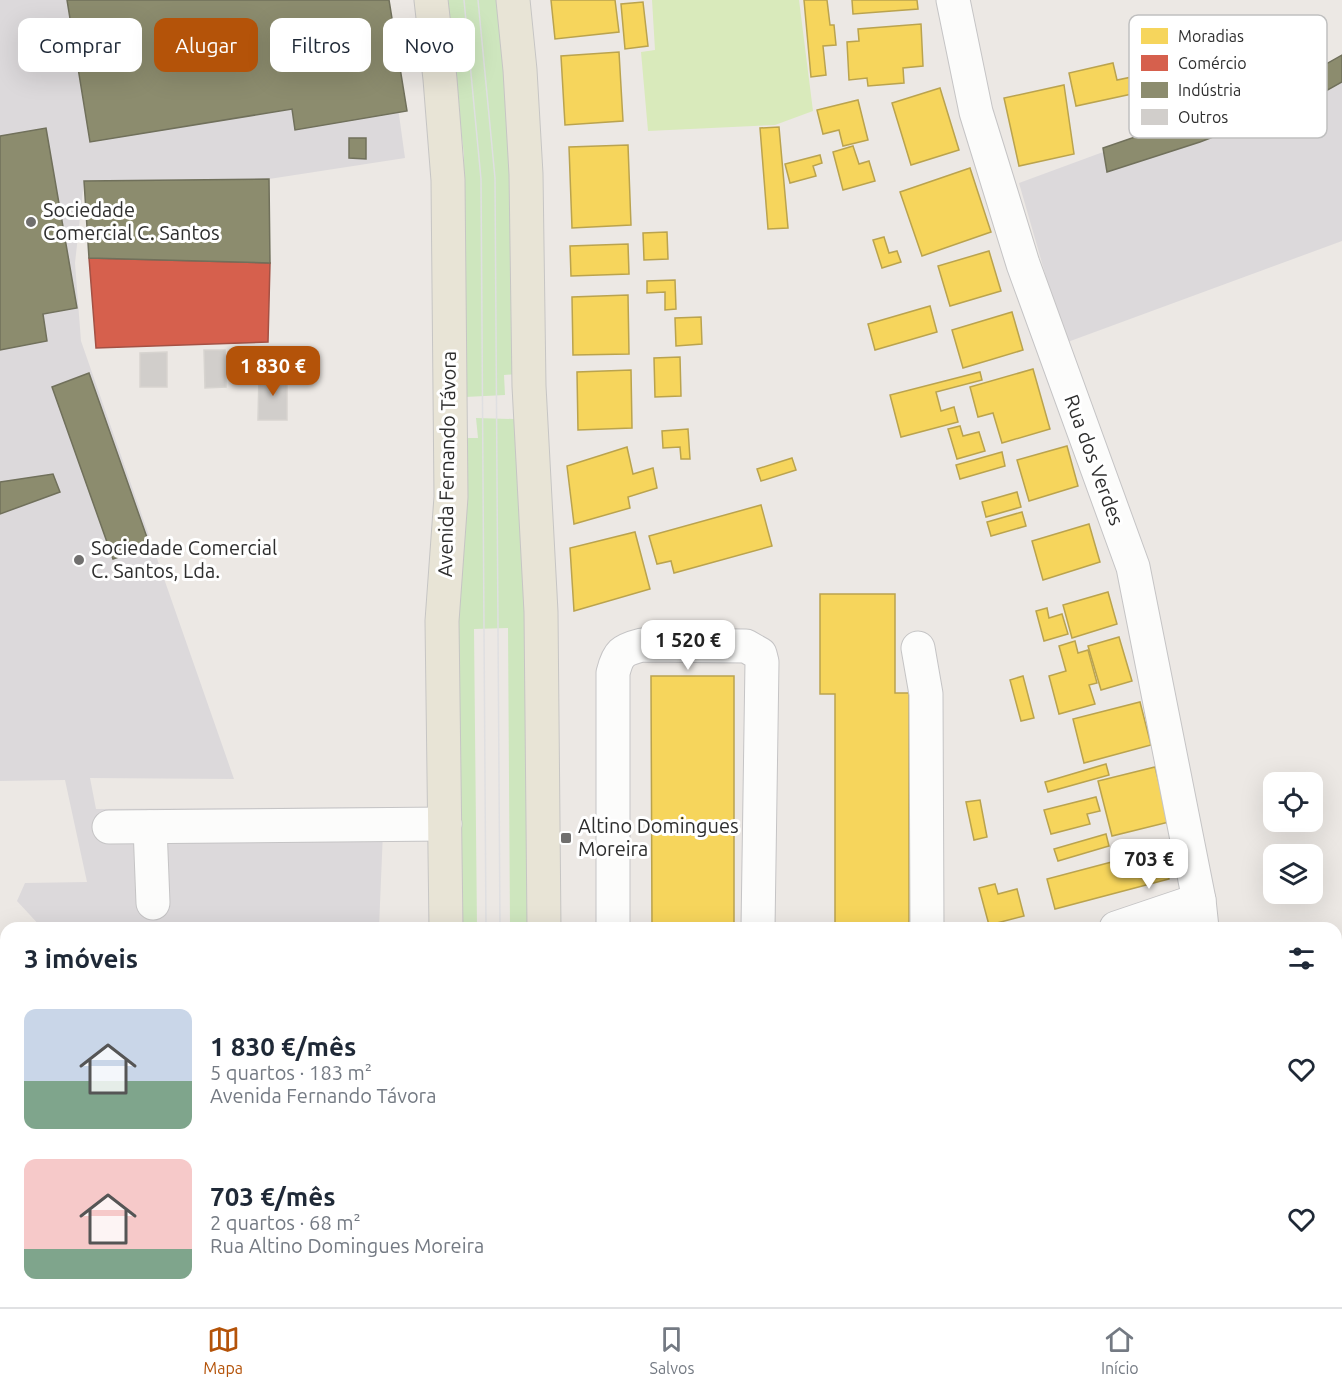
<!DOCTYPE html>
<html lang="pt">
<meta charset="utf-8">
<style>
:root{--surface:#fff;--page:#f2f2f3;--text:#1f2937;--muted:#747a83;--line:#e0e1e3;--accent:#b45309}
body{margin:0;font-family:Ubuntu,sans-serif;background:var(--page);color:var(--text);height:100vh;display:flex;flex-direction:column;font-size:22px;white-space:nowrap}
*{box-sizing:border-box;margin:0}
p{font-size:20px;color:var(--muted)}
.icon{flex:none;width:33px;height:33px;fill:none;stroke:currentColor;stroke-width:2;stroke-linecap:round;stroke-linejoin:round}
.map{position:relative;flex:1;overflow:hidden}
.sheet{position:absolute;left:0px;top:922px;width:1342px;height:386px;display:flex;flex-direction:column;background:var(--surface);border-radius:18px 18px 0 0;box-shadow:0 6px 24px #0002}
.sheet>*{flex:none}
.hud{position:absolute;left:18px;top:18px;width:600px;height:54px;display:flex;gap:12px}
.controls{position:absolute;left:1263px;top:772px;display:grid;gap:12px}
.controls a{display:grid;place-items:center;width:60px;height:60px;border-radius:12px;background:var(--surface);box-shadow:0 6px 24px #0002;font-size:30px}
.price{position:absolute;translate:-50% -51px;padding:0 14px;border-radius:12px;background:#fff;color:#222;font-size:20px;line-height:39px;filter:drop-shadow(0 2px 3px #0008)}
.price::after{content:'';position:absolute;left:50%;top:36px;width:18px;height:14px;margin-left:-9px;background:inherit;clip-path:polygon(0 0,100% 0,50% 100%)}
.price.on{background:var(--accent);color:#fff}
ul{padding:0;list-style:none}
li{display:flex;align-items:center;gap:18px;height:150px;padding:0 24px}
li span{display:grid;place-items:center;flex:none;width:168px;height:120px;border-radius:12px;color:#555}
li>.icon{margin-inline-start:auto}
span .icon{width:72px;height:72px;fill:#fffc;stroke-width:1}
li b{font-size:26px}
h2{display:flex;justify-content:space-between;align-items:center;height:72px;padding:0 24px;font-size:26px}
.chip{padding:0 21px;border-radius:12px;background:var(--surface);box-shadow:0 6px 24px #0002;font-size:21px;line-height:54px}
.chip.on{background:var(--accent);color:#fff}
.tabs{display:flex;justify-content:space-around;align-items:center;height:84px;border-top:2px solid var(--line);background:var(--surface);font-size:16px;color:var(--muted)}
.tabs a{display:grid;justify-items:center;gap:3px}
.tabs .on{color:var(--accent)}
.map>svg:first-child{display:block}
</style>
<div class="map">
<svg width="1342" height="1307" viewBox="0 0 1342 1307">
<rect width="100%" height="100%" fill="#ece8e4"/>
<g fill="#dcd9db">
<path d="M 0,0 L 383,0 L 405,158 L 269,179 L 84,181 L 75,263 L 81,341 L 234,779 L 90,778 L 96,809 L 384,807 L 379,928 L 42,928 L 17,901 L 25,883 L 87,882 L 65,780 L 0,781 Z"/>
<path d="M 1342,55 L 1342,241 L 1065,343 L 1019,183 L 1296,81 Z"/>
<path d="M 6,968 L 6,1296 L 0,1274 L 0,973 Z"/>
<path d="M 8,1302 L 320,1302 L 298,1307 L 9,1307 Z"/>
</g>
<g fill="#cee6be">
<path d="M 446,0 L 498,0 L 508,111 L 517,374 L 504,375 L 505,395 L 465,397 L 464,155 Z"/>
<path d="M 476,418 L 514,419 L 527,607 L 529,928 L 510,928 L 508,628 L 474,629 L 477,928 L 462,928 L 458,628 L 465,438 L 478,438 Z"/>
</g>
<path fill="#d9eabb" d="M 652,0 L 799,0 L 813,111 L 775,125 L 648,131 L 641,52 L 655,50 Z"/>
<g fill="#f6d55c" stroke="#baa34e" stroke-width="1.5">
<path d="M 551,0 L 615,0 L 619,32 L 555,39 Z"/>
<path d="M 804,0 L 827,0 L 830,25 L 834,25 L 836,45 L 823,46 L 826,75 L 811,77 Z"/>
<path d="M 852,0 L 917,0 L 918,9 L 853,14 Z"/>
<path d="M 643,2 L 648,46 L 625,49 L 621,4 Z"/>
<path d="M 921,24 L 923,66 L 903,68 L 904,83 L 868,86 L 867,78 L 849,80 L 847,42 L 859,41 L 858,29 Z"/>
<path d="M 619,52 L 623,121 L 565,125 L 561,56 Z"/>
<path d="M 1113,63 L 1117,80 L 1194,64 L 1197,80 L 1076,106 L 1069,73 Z"/>
<path d="M 1064,85 L 1074,154 L 1019,166 L 1004,98 Z"/>
<path d="M 940,88 L 959,150 L 911,165 L 892,103 Z"/>
<path d="M 858,100 L 868,140 L 843,146 L 839,130 L 823,134 L 817,110 Z"/>
<path d="M 779,127 L 788,228 L 768,229 L 760,128 Z"/>
<path d="M 628,145 L 631,225 L 572,228 L 569,147 Z"/>
<path d="M 853,146 L 859,164 L 869,161 L 875,181 L 843,190 L 833,152 Z"/>
<path d="M 820,155 L 822,163 L 813,166 L 816,176 L 790,183 L 785,164 Z"/>
<path d="M 970,168 L 991,232 L 922,256 L 900,192 Z"/>
<path d="M 667,232 L 668,259 L 644,260 L 643,233 Z"/>
<path d="M 884,237 L 889,253 L 897,251 L 901,262 L 882,268 L 873,240 Z"/>
<path d="M 628,244 L 629,274 L 571,276 L 570,246 Z"/>
<path d="M 989,251 L 1001,291 L 950,306 L 938,266 Z"/>
<path d="M 675,280 L 676,309 L 665,310 L 665,292 L 647,293 L 647,281 Z"/>
<path d="M 628,295 L 629,354 L 573,355 L 572,297 Z"/>
<path d="M 930,306 L 937,332 L 875,350 L 868,324 Z"/>
<path d="M 1012,312 L 1023,350 L 963,368 L 952,330 Z"/>
<path d="M 701,317 L 702,344 L 676,346 L 675,318 Z"/>
<path d="M 680,357 L 681,396 L 655,397 L 654,358 Z"/>
<path d="M 1033,369 L 1050,429 L 1002,443 L 993,413 L 978,417 L 970,387 Z"/>
<path d="M 631,370 L 632,428 L 578,430 L 577,372 Z"/>
<path d="M 980,372 L 982,380 L 936,392 L 941,411 L 954,407 L 958,422 L 901,437 L 890,395 Z"/>
<path d="M 960,426 L 963,436 L 979,432 L 985,451 L 957,459 L 948,429 Z"/>
<path d="M 688,429 L 690,459 L 681,459 L 680,447 L 663,448 L 662,431 Z"/>
<path d="M 1067,446 L 1078,486 L 1029,501 L 1017,460 Z"/>
<path d="M 627,447 L 633,474 L 653,468 L 657,488 L 628,497 L 630,508 L 574,524 L 567,466 Z"/>
<path d="M 1002,452 L 1005,466 L 960,479 L 956,465 Z"/>
<path d="M 792,458 L 796,470 L 761,481 L 757,469 Z"/>
<path d="M 1017,492 L 1021,507 L 986,517 L 982,502 Z"/>
<path d="M 761,505 L 772,546 L 674,573 L 671,561 L 657,564 L 649,536 Z"/>
<path d="M 1022,512 L 1026,526 L 991,536 L 987,522 Z"/>
<path d="M 1089,524 L 1100,562 L 1043,580 L 1032,541 Z"/>
<path d="M 635,532 L 650,589 L 574,611 L 570,548 Z"/>
<path d="M 1108,592 L 1117,624 L 1072,638 L 1063,605 Z"/>
<path d="M 820,594 L 895,594 L 895,693 L 909,693 L 909,928 L 835,928 L 835,694 L 820,694 Z"/>
<path d="M 1047,608 L 1049,618 L 1062,614 L 1068,634 L 1044,641 L 1036,611 Z"/>
<path d="M 1119,637 L 1132,681 L 1101,690 L 1088,646 Z"/>
<path d="M 1075,641 L 1078,653 L 1088,650 L 1097,683 L 1089,685 L 1095,704 L 1059,714 L 1049,676 L 1066,671 L 1059,646 Z"/>
<path d="M 651,676 L 734,676 L 734,928 L 652,928 Z"/>
<path d="M 1023,676 L 1034,718 L 1021,721 L 1010,680 Z"/>
<path d="M 1140,702 L 1151,745 L 1084,763 L 1073,719 Z"/>
<path d="M 1106,764 L 1109,775 L 1048,792 L 1045,782 Z"/>
<path d="M 1155,767 L 1169,822 L 1112,836 L 1098,781 Z"/>
<path d="M 1096,797 L 1100,811 L 1087,814 L 1090,824 L 1051,834 L 1044,810 Z"/>
<path d="M 980,800 L 987,837 L 974,840 L 966,802 Z"/>
<path d="M 1106,834 L 1109,846 L 1058,861 L 1054,849 Z"/>
<path d="M 1161,849 L 1169,879 L 1055,909 L 1047,879 Z"/>
<path d="M 995,884 L 998,894 L 1017,889 L 1024,916 L 989,925 L 979,888 Z"/>
<rect x="658" y="1302" width="132" height="5"/>
<rect x="790" y="1302" width="62" height="5"/>
<rect x="852" y="1302" width="78" height="5"/>
<rect x="1091" y="1302" width="9" height="5"/>
<path d="M 1130,1302 L 1201,1302 L 1202,1307 L 1130,1307 Z"/>
</g>
<path fill="#d6604d" stroke="#a45144" stroke-width="1.5" d="M 89,258 L 270,263 L 268,342 L 96,348 Z"/>
<g fill="#8c8c6e" stroke="#70705b" stroke-width="1.5">
<path d="M 67,0 L 389,0 L 407,111 L 295,130 L 292,109 L 90,142 Z"/>
<path d="M 1342,55 L 1342,82 L 1308,101 L 1296,81 Z"/>
<path d="M 1280,87 L 1289,108 L 1200,142 L 1107,172 L 1103,148 Z"/>
<path d="M 46,128 L 77,308 L 43,314 L 47,341 L 0,350 L 0,136 Z"/>
<path d="M 349,138 L 366,138 L 366,159 L 349,158 Z"/>
<path d="M 269,179 L 270,263 L 89,258 L 84,181 Z"/>
<path d="M 89,373 L 150,546 L 113,559 L 52,387 Z"/>
<path d="M 53,474 L 60,492 L 0,514 L 0,482 Z"/>
</g>
<g fill="#d1cecb" stroke="#d7d4d0" stroke-width="1.5">
<path d="M 204,350 L 225,350 L 226,387 L 205,388 Z"/>
<path d="M 167,352 L 167,387 L 140,387 L 140,353 Z"/>
<path d="M 259,373 L 287,373 L 287,420 L 258,420 Z"/>
</g>
<g fill="none" stroke-linecap="round" stroke-linejoin="round">
<defs>
<g id="minor">
<path d="M 953,0 L 976,112 L 1023,264 L 1133,567 L 1199,900 L 1202,928"/>
<path d="M 918,648 L 926,694 L 927,928"/>
<path d="M 109,827 L 445,824"/>
<path d="M 150,827 L 153,903"/>
<path d="M 613,928 L 613,673 C 618,653 622,650 642,645 L 746,646 L 760,654 L 762,662 L 758,928"/>
<path d="M 1116,928 L 1199,900"/>
<path d="M 1223,1307 L 1223,1302"/>
</g>
<g id="major">
<path d="M 431,0 L 440,79 L 448,180 L 451,497 L 442,621 L 446,928"/>
<path d="M 513,0 L 520,70 L 526,174 L 529,386 L 541,612 L 544,928"/>
<path d="M 478,1302 L 478,1307"/>
<path d="M 518,1302 L 519,1307"/>
</g>
</defs>
<use href="#minor" stroke="#c5c4c5" stroke-width="35"/>
<use href="#major" stroke="#c6c5c4" stroke-width="35"/>
<use href="#minor" stroke="#fcfcfb" stroke-width="33"/>
<use href="#major" stroke="#e8e4d6" stroke-width="33"/>
<g stroke="#dfdfe1" stroke-width="1.5">
<path d="M 464,0 L 481,179 L 486,928"/>
<path d="M 478,0 L 495,178 L 500,928"/>
</g>
</g>
<g fill="#706f6e" stroke="#fff" stroke-width="2">
<circle cx="31" cy="222" r="6"/>
<circle cx="79" cy="560" r="6"/>
<rect x="560" y="832" width="12" height="12" rx="3"/>
</g>
<g text-anchor="middle" stroke-width="6" stroke-linejoin="round" paint-order="stroke">
<g font-size="20" fill="#2e2e2e" stroke="#fff" text-anchor="start">
<text x="43" y="217">Sociedade<tspan x="43" dy="23">Comercial C. Santos</tspan></text>
<text x="91" y="555">Sociedade Comercial<tspan x="91" dy="23">C. Santos, Lda.</tspan></text>
<text x="578" y="833">Altino Domingues<tspan x="578" dy="23">Moreira</tspan></text>
</g>
<g font-size="20" fill="#2e2e2e" stroke="#fff">
<text transform="translate(1094 460) rotate(70)" y="7">Rua dos Verdes</text>
<text transform="translate(447 464) rotate(-89)" y="7">Avenida Fernando Távora</text>
</g>
</g>
<rect x="1129" y="15" width="198" height="123" rx="9" fill="#fff" stroke="#c0c0c0" stroke-width="1.5"/>
<rect x="1141" y="28" width="27" height="16" fill="#f6d55c"/>
<rect x="1141" y="55" width="27" height="16" fill="#d6604d"/>
<rect x="1141" y="82" width="27" height="16" fill="#8c8c6e"/>
<rect x="1141" y="109" width="27" height="16" fill="#d1cecb"/>
<g font-size="16" fill="#2e2e2e">
<text x="1178" y="42">Moradias</text>
<text x="1178" y="69">Comércio</text>
<text x="1178" y="96">Indústria</text>
<text x="1178" y="123">Outros</text>
</g>
</svg>
<div class="controls">
<a><svg class="icon" aria-label="locate" viewBox="0 0 24 24"><circle cx="12" cy="12" r="6"/><path d="M12 2v4M12 18v4M2 12h4M18 12h4"/></svg></a>
<a><svg class="icon" aria-label="layers" viewBox="0 0 24 24"><path d="M12 4l9 5-9 5-9-5zM3 14l9 5 9-5"/></svg></a>
</div>
<b class="price on" style="left:273px;top:397px">1 830 €</b>
<b class="price" style="left:688px;top:671px">1 520 €</b>
<b class="price" style="left:1149px;top:890px">703 €</b>
<div class="hud">
<a class="chip">Comprar</a>
<a class="chip on">Alugar</a>
<a class="chip">Filtros</a>
<a class="chip">Novo</a>
</div>
<section class="sheet">
<h2>3 imóveis<svg class="icon" aria-label="filters" viewBox="0 0 24 24"><path d="M4 7h16M4 17h16"/><circle cx="9" cy="7" r="2"/><circle cx="15" cy="17" r="2"/></svg></h2>
<ul>
<li><span style="background:linear-gradient(#c9d6e8 60%,#7fa58c 0)"><svg class="icon" aria-label="home" viewBox="0 0 24 24"><path d="M3 11l9-7 9 7M6 9v11h12V9"/></svg></span><div><b>1 830 €/mês</b><p>5 quartos · 183 m²</p><p>Avenida Fernando Távora</p></div><svg class="icon" aria-label="heart" viewBox="0 0 24 24"><path d="M12 20l-8-8c-3-5 5-10 8-4 3-6 11-1 8 4z"/></svg></li>
<li><span style="background:linear-gradient(#f6c9c9 75%,#7fa58c 0)"><svg class="icon" aria-label="home" viewBox="0 0 24 24"><path d="M3 11l9-7 9 7M6 9v11h12V9"/></svg></span><div><b>703 €/mês</b><p>2 quartos · 68 m²</p><p>Rua Altino Domingues Moreira</p></div><svg class="icon" aria-label="heart" viewBox="0 0 24 24"><path d="M12 20l-8-8c-3-5 5-10 8-4 3-6 11-1 8 4z"/></svg></li>
</ul>
</section>
</div>
<nav class="tabs">
<a class="on"><svg class="icon" aria-label="map" viewBox="0 0 24 24"><path d="M3 6l6-2 6 2 6-2v14l-6 2-6-2-6 2zM9 4v14M15 6v14"/></svg>Mapa</a>
<a><svg class="icon" aria-label="saved" viewBox="0 0 24 24"><path d="M7 4h10v16l-5-4-5 4z"/></svg>Salvos</a>
<a><svg class="icon" aria-label="home" viewBox="0 0 24 24"><path d="M3 11l9-7 9 7M6 9v11h12V9"/></svg>Início</a>
</nav>
